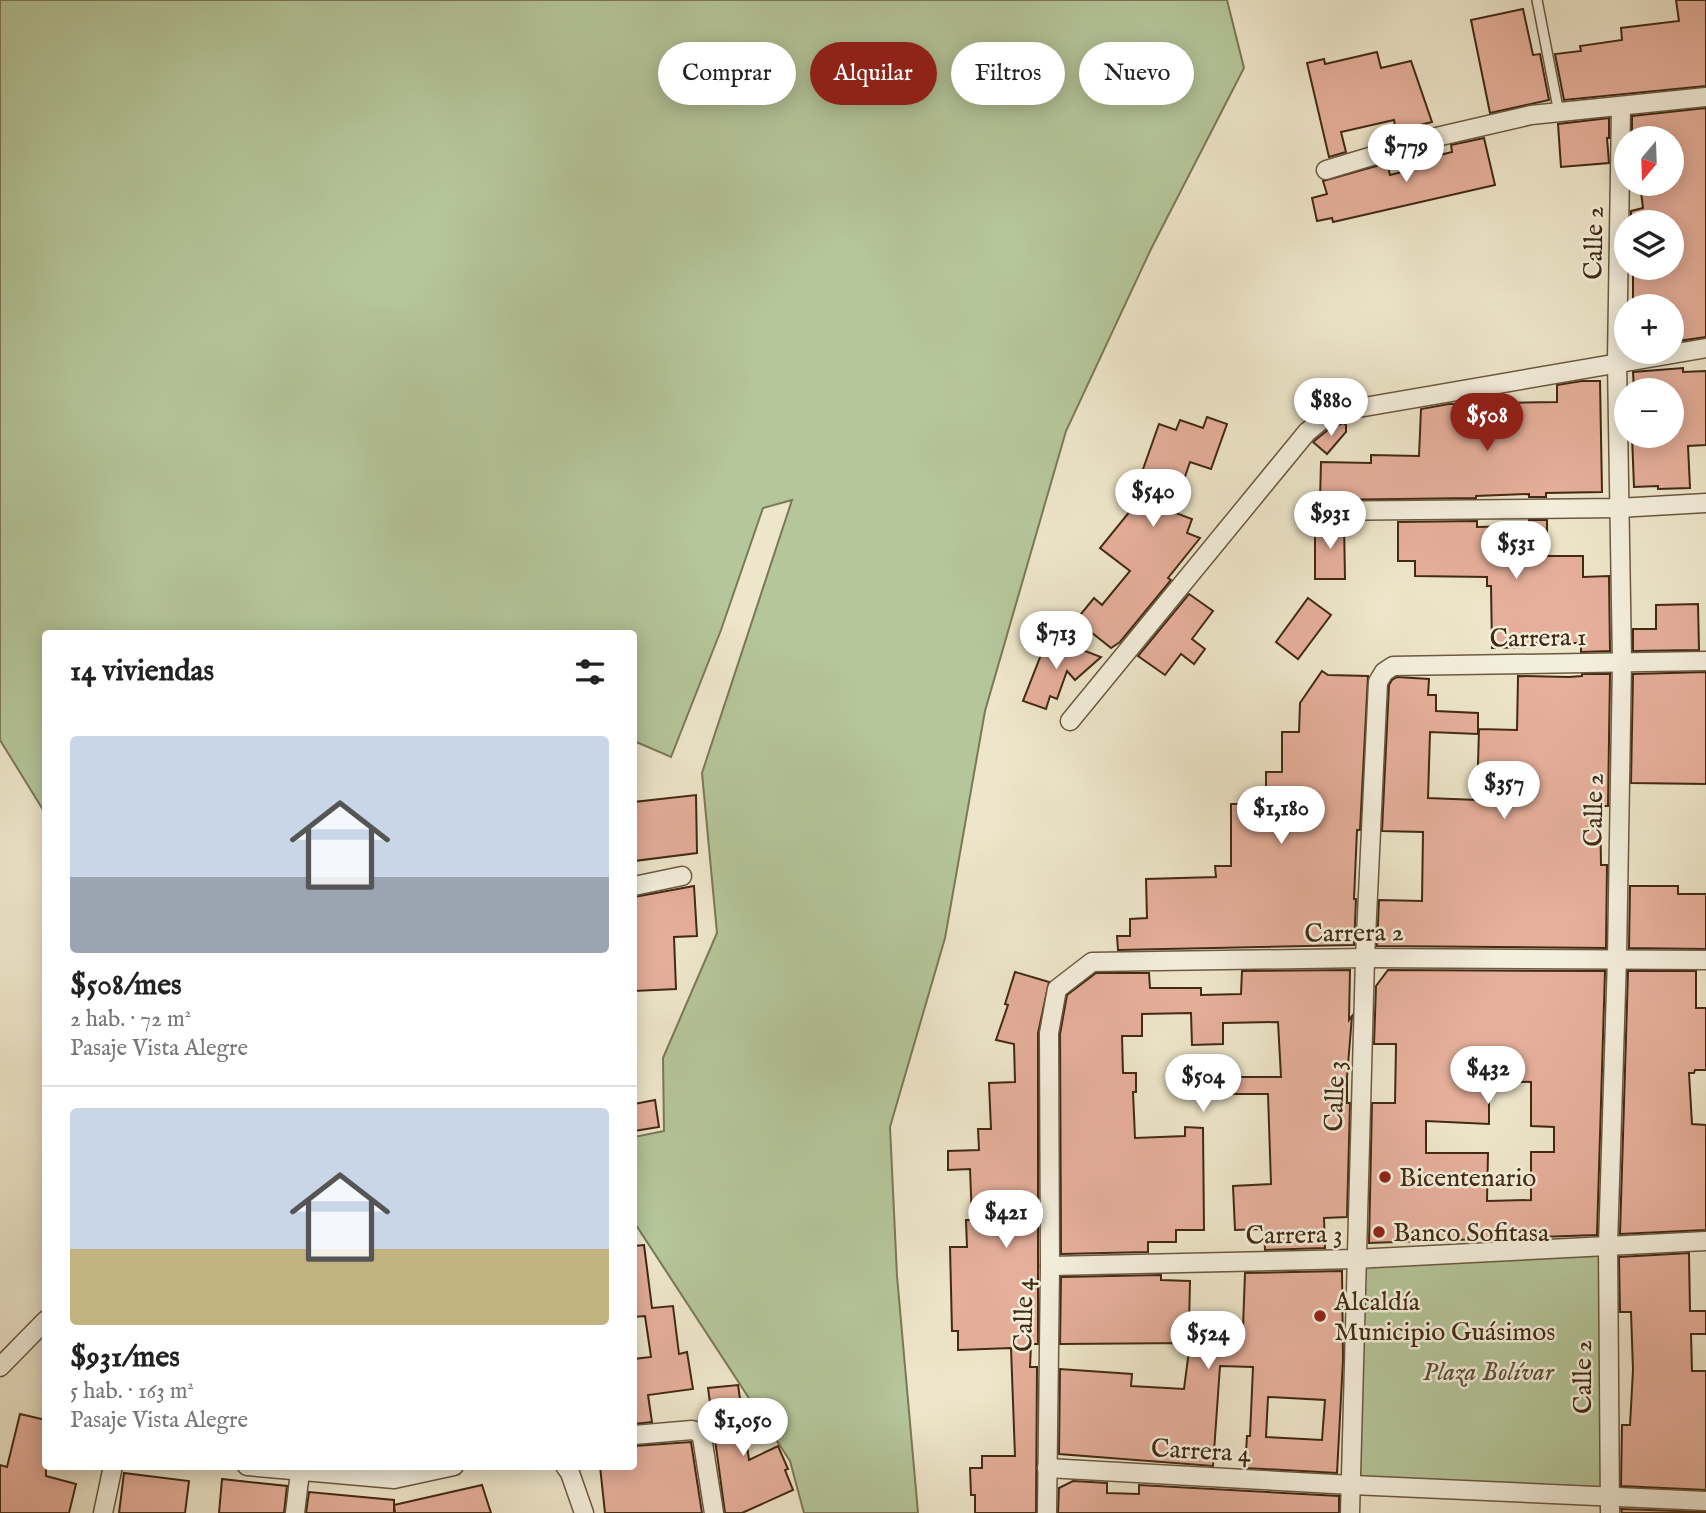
<!DOCTYPE html>
<html lang="es">
<meta charset="utf-8">
<style>
:root{--surface:#fff;--page:#f6f6f6;--text:#222;--muted:#767676;--line:#e0e0e0;--accent:#8f2418}
body{margin:0;font-family:"IM FELL English",serif;background:var(--page);color:var(--text);height:100vh;display:flex;flex-direction:column;font-size:26px;white-space:nowrap}
*{box-sizing:border-box;margin:0}
p{font-size:23px;color:var(--muted)}
.icon{flex:none;width:38px;height:38px;fill:none;stroke:currentColor;stroke-width:2;stroke-linecap:round;stroke-linejoin:round}
.map{position:relative;flex:1;overflow:hidden}
.side{position:absolute;left:42px;top:630px;width:595px;height:840px;display:flex;flex-direction:column;background:var(--surface);border-radius:7px;box-shadow:0 4px 18px #0003}
.side>*{flex:none}
.banner{position:absolute;left:658px;top:42px;width:665px;height:63px;display:flex;gap:14px}
.needle{width:46px;rotate:199deg}
.tools{position:absolute;left:1614px;top:126px;display:grid;gap:14px}
.tools a{display:grid;place-items:center;width:70px;height:70px;border-radius:50%;background:var(--surface);box-shadow:0 4px 18px #0003;font-size:35px}
.price{position:absolute;translate:-50% -60px;padding:0 16px;border-radius:24px;background:#fff;color:#222;font-size:23px;line-height:46px;filter:drop-shadow(0 2px 4px #0008)}
.price::after{content:'';position:absolute;left:50%;top:42px;width:21px;height:16px;margin-left:-10px;background:inherit;clip-path:polygon(0 0,100% 0,50% 100%)}
.price.on{background:var(--accent);color:#fff}
ul{padding:0;list-style:none}
li{display:grid;align-content:center;gap:14px;height:371px;padding:0 28px}
li+li{border-top:2px solid var(--line)}
li span{display:grid;place-items:center;height:217px;border-radius:7px;color:#555}
li>.icon{margin-inline-start:auto}
span .icon{width:126px;height:126px;fill:#fffc;stroke-width:1}
li b{font-size:30px}
h2{display:flex;justify-content:space-between;align-items:center;height:84px;padding:0 28px;font-size:30px}
.pill{padding:0 24px;border-radius:32px;background:var(--surface);box-shadow:0 4px 18px #0003;font-size:24px;line-height:63px}
.pill.on{background:var(--accent);color:#fff}
.map>svg:first-child{display:block}
</style>
<div class="map">
<svg width="1706" height="1513" viewBox="0 0 1706 1513">
<rect width="100%" height="100%" fill="#eee6ca"/>
<filter id="stains"><feTurbulence type="fractalNoise" baseFrequency=".00286" numOctaves="4"/><feColorMatrix values="0 0 0 0 .2 0 0 0 0 .09 0 0 0 0 .02 0 0 0 .5 -.17"/></filter>
<radialGradient id="worn" r=".72"><stop offset=".6" stop-color="#630" stop-opacity="0"/><stop offset="1" stop-color="#630" stop-opacity=".3"/></radialGradient>
<g fill="#b5c69a" stroke="#7b7856" stroke-width="2">
<path d="M 0,0 L 1227,0 L 1244,68 L 1151,249 L 1066,431 L 985,711 L 945,938 L 890,1127 L 897,1276 L 918,1513 L 804,1513 L 790,1461 L 634,1222 L 634,1137 L 664,1131 L 663,1058 L 717,933 L 702,773 L 792,500 L 763,508 L 721,630 L 671,757 L 634,741 L 634,634 L 46,634 L 45,813 L 0,740 Z"/>
<path d="M 1608,1245 L 1610,1495 L 1352,1485 L 1355,1259 Z"/>
</g>
<g fill="#e6af9b" stroke="#412a12" stroke-width="2" fill-rule="evenodd">
<path d="M 1676,0 L 1706,0 L 1706,86 L 1564,100 L 1555,54 L 1581,51 L 1580,46 L 1622,40 L 1621,28 L 1679,21 Z"/>
<path d="M 1523,9 L 1533,55 L 1540,54 L 1549,100 L 1490,113 L 1471,20 Z"/>
<path d="M 1377,52 L 1381,68 L 1411,61 L 1432,122 L 1396,131 L 1394,120 L 1341,132 L 1346,152 L 1329,157 L 1307,63 L 1324,59 L 1325,64 Z"/>
<path d="M 1706,108 L 1706,337 L 1671,342 L 1671,306 L 1634,306 L 1633,297 L 1633,268 L 1671,268 L 1671,222 L 1631,222 L 1631,211 L 1643,208 L 1640,184 L 1671,184 L 1671,138 L 1632,138 L 1632,116 Z"/>
<path d="M 1609,118 L 1609,138 L 1607,138 L 1609,163 L 1561,167 L 1558,124 Z"/>
<path d="M 1484,138 L 1495,185 L 1333,222 L 1332,218 L 1317,221 L 1312,198 L 1327,194 L 1323,181 L 1387,163 L 1390,175 L 1422,167 L 1420,160 L 1452,152 L 1451,145 Z"/>
<path d="M 1683,368 L 1683,372 L 1706,371 L 1706,445 L 1688,446 L 1690,488 L 1658,489 L 1658,486 L 1634,487 L 1632,436 L 1671,436 L 1671,390 L 1634,390 L 1633,372 Z"/>
<path d="M 1582,381 L 1600,381 L 1602,492 L 1546,493 L 1546,497 L 1529,497 L 1529,494 L 1476,496 L 1476,498 L 1320,500 L 1321,462 L 1371,463 L 1371,455 L 1419,456 L 1421,409 L 1449,404 L 1557,402 L 1557,385 Z"/>
<path d="M 1207,417 L 1227,424 L 1211,469 L 1190,462 L 1173,512 L 1192,519 L 1187,533 L 1200,538 L 1168,578 L 1171,580 L 1120,642 L 1111,648 L 1076,620 L 1094,598 L 1102,605 L 1130,571 L 1100,548 L 1135,505 L 1146,473 L 1142,472 L 1159,424 L 1176,430 L 1180,420 L 1203,428 Z"/>
<path d="M 1343,423 L 1346,425 L 1346,432 L 1327,454 L 1313,442 L 1329,429 Z"/>
<path d="M 1529,520 L 1547,520 L 1547,556 L 1583,556 L 1583,577 L 1609,576 L 1610,651 L 1581,652 L 1581,643 L 1531,643 L 1532,647 L 1492,648 L 1491,586 L 1487,586 L 1487,577 L 1415,576 L 1415,561 L 1398,561 L 1398,522 L 1477,521 L 1477,527 L 1529,526 Z"/>
<path d="M 1320,522 L 1344,522 L 1345,579 L 1315,579 L 1315,526 L 1319,526 Z"/>
<path d="M 1189,594 L 1213,611 L 1192,639 L 1205,649 L 1194,664 L 1181,654 L 1165,675 L 1138,656 Z"/>
<path d="M 1308,598 L 1331,615 L 1298,659 L 1276,642 Z"/>
<path d="M 1698,604 L 1699,650 L 1633,651 L 1633,629 L 1656,629 L 1656,605 Z"/>
<path d="M 1048,637 L 1101,657 L 1075,680 L 1067,671 L 1057,699 L 1050,696 L 1046,709 L 1023,701 Z"/>
<path d="M 1322,671 L 1328,675 L 1368,676 L 1360,830 L 1357,830 L 1354,899 L 1356,899 L 1354,945 L 1118,950 L 1117,936 L 1130,936 L 1130,919 L 1147,918 L 1146,879 L 1216,877 L 1215,866 L 1231,866 L 1231,804 L 1266,804 L 1266,772 L 1282,772 L 1282,732 L 1299,732 L 1300,703 Z"/>
<path d="M 1706,672 L 1706,784 L 1631,783 L 1633,674 Z"/>
<path d="M 1582,674 L 1610,674 L 1608,806 L 1600,806 L 1601,865 L 1607,865 L 1606,948 L 1377,946 L 1379,900 L 1422,901 L 1423,832 L 1382,831 L 1389,685 L 1392,680 L 1397,677 L 1429,679 L 1428,695 L 1436,695 L 1436,711 L 1478,713 L 1478,734 L 1430,732 L 1428,798 L 1477,800 L 1479,729 L 1517,730 L 1518,676 L 1569,677 L 1582,676 Z"/>
<path d="M 696,795 L 697,853 L 634,861 L 634,802 Z"/>
<path d="M 694,886 L 697,936 L 674,937 L 676,989 L 634,991 L 634,897 Z"/>
<path d="M 1630,886 L 1678,886 L 1678,894 L 1706,894 L 1706,949 L 1629,948 Z"/>
<path d="M 1350,970 L 1349,1020 L 1352,1016 L 1347,1077 L 1347,1103 L 1350,1103 L 1347,1217 L 1324,1218 L 1325,1248 L 1265,1250 L 1264,1229 L 1235,1230 L 1233,1186 L 1271,1184 L 1268,1094 L 1233,1094 L 1233,1077 L 1281,1077 L 1278,1022 L 1223,1023 L 1223,1044 L 1192,1045 L 1191,1013 L 1142,1014 L 1142,1036 L 1122,1036 L 1123,1073 L 1136,1073 L 1136,1092 L 1133,1092 L 1135,1138 L 1185,1136 L 1185,1127 L 1203,1128 L 1204,1230 L 1176,1230 L 1176,1242 L 1148,1242 L 1148,1252 L 1061,1254 L 1060,1034 L 1067,995 L 1096,973 L 1149,973 L 1150,988 L 1201,988 L 1201,995 L 1241,994 L 1242,971 Z"/>
<path d="M 1388,970 L 1605,971 L 1597,1235 L 1369,1243 L 1372,1103 L 1395,1103 L 1396,1044 L 1374,1044 L 1376,986 ZM 1489,1081 L 1531,1082 L 1531,1126 L 1554,1127 L 1554,1152 L 1531,1152 L 1531,1200 L 1487,1201 L 1488,1153 L 1426,1153 L 1426,1121 L 1489,1124 Z"/>
<path d="M 1628,971 L 1696,971 L 1696,1008 L 1706,1008 L 1706,1070 L 1695,1070 L 1694,1073 L 1689,1073 L 1692,1124 L 1706,1125 L 1706,1230 L 1620,1234 Z"/>
<path d="M 1015,972 L 1049,982 L 1038,1033 L 1038,1344 L 1031,1344 L 1030,1367 L 1037,1367 L 1036,1513 L 975,1513 L 975,1495 L 971,1495 L 970,1468 L 982,1468 L 982,1456 L 1015,1456 L 1011,1348 L 958,1350 L 958,1331 L 952,1331 L 950,1247 L 967,1247 L 966,1220 L 972,1220 L 970,1169 L 948,1170 L 948,1151 L 979,1150 L 978,1129 L 991,1129 L 989,1083 L 1015,1082 L 1014,1044 L 996,1040 L 1008,1005 L 1005,1004 Z"/>
<path d="M 655,1100 L 659,1127 L 634,1131 L 634,1104 Z"/>
<path d="M 644,1245 L 652,1308 L 673,1306 L 679,1354 L 687,1352 L 693,1389 L 648,1395 L 652,1422 L 634,1424 L 634,1359 L 651,1357 L 645,1316 L 634,1317 L 634,1246 Z"/>
<path d="M 1689,1253 L 1690,1311 L 1706,1311 L 1706,1334 L 1691,1334 L 1692,1371 L 1706,1371 L 1706,1490 L 1621,1486 L 1622,1425 L 1630,1425 L 1633,1370 L 1631,1312 L 1620,1312 L 1619,1257 Z"/>
<path d="M 1342,1271 L 1343,1360 L 1337,1473 L 1245,1468 L 1247,1436 L 1250,1436 L 1253,1367 L 1220,1366 L 1213,1466 L 1059,1454 L 1060,1369 L 1132,1374 L 1131,1386 L 1184,1389 L 1190,1343 L 1060,1344 L 1061,1277 L 1161,1275 L 1161,1280 L 1190,1281 L 1189,1326 L 1243,1327 L 1245,1273 ZM 1268,1397 L 1325,1400 L 1322,1440 L 1266,1437 Z"/>
<path d="M 738,1385 L 749,1460 L 778,1446 L 788,1469 L 785,1470 L 793,1490 L 742,1513 L 725,1513 L 708,1388 Z"/>
<path d="M 20,1414 L 46,1420 L 46,1476 L 76,1484 L 69,1513 L 0,1513 L 0,1465 L 7,1467 Z"/>
<path d="M 691,1442 L 702,1513 L 605,1513 L 600,1466 L 634,1466 L 634,1446 Z"/>
<path d="M 124,1473 L 189,1481 L 185,1513 L 119,1513 Z"/>
<path d="M 222,1479 L 287,1486 L 284,1513 L 219,1513 Z"/>
<path d="M 1073,1481 L 1107,1483 L 1107,1493 L 1139,1494 L 1139,1485 L 1339,1496 L 1339,1513 L 1058,1513 L 1059,1488 Z"/>
<path d="M 482,1485 L 491,1513 L 395,1513 L 394,1505 L 394,1513 L 306,1513 L 309,1492 L 394,1500 L 394,1505 Z"/>
<path d="M 1621,1509 L 1706,1512 L 1706,1513 L 1622,1513 Z"/>
</g>
<g fill="none" stroke-linecap="round" stroke-linejoin="round">
<defs>
<path id="lane" d="M 1537,0 L 1559,113"/>
<g id="street">
<path d="M 1326,170 L 1432,138 L 1531,115 L 1706,97"/>
<path d="M 1308,511 L 1618,508 L 1706,503"/>
<path d="M 1070,721 L 1307,432 L 1323,419 L 1341,411 L 1706,348"/>
<path d="M 634,886 L 682,876"/>
<path d="M 1050,1266 L 1355,1259 L 1706,1241"/>
<path d="M 0,1367 L 46,1320"/>
<path d="M 634,1435 L 692,1430 L 698,1432 L 702,1437 L 714,1513"/>
<path d="M 247,1466 L 394,1479 L 454,1466"/>
<path d="M 565,1466 L 570,1473 L 584,1513"/>
<path d="M 1047,1468 L 1352,1485 L 1706,1501"/>
<path d="M 103,1513 L 113,1466"/>
<path d="M 295,1513 L 300,1472"/>
<path d="M 1047,1513 L 1050,1266 L 1049,1033 L 1057,989 L 1092,962 L 1365,958 L 1706,960"/>
<path d="M 1350,1513 L 1365,958 L 1378,682 L 1384,672 L 1393,666 L 1706,661"/>
<path d="M 1610,1513 L 1608,1245 L 1617,958 L 1622,662 L 1617,362 L 1621,107"/>
</g>
</defs>
<use href="#lane" stroke="#6c5940" stroke-width="12"/>
<use href="#street" stroke="#6c5940" stroke-width="21"/>
<use href="#lane" stroke="#f4efdd" stroke-width="9"/>
<use href="#street" stroke="#f4efdd" stroke-width="18"/>
</g>
<g fill="#8f2418" stroke="#f4efdd" stroke-width="2.5">
<circle cx="1385" cy="1177" r="7"/>
<circle cx="1379" cy="1232" r="7"/>
<circle cx="1320" cy="1316" r="7"/>
</g>
<g text-anchor="middle" stroke-width="5" stroke-linejoin="round" paint-order="stroke">
<g font-size="26" fill="#412a12" stroke="#f4efdd">
<text transform="translate(1593 243) rotate(-89)" y="9">Calle 2</text>
<text transform="translate(1538 637) rotate(-1)" y="9">Carrera 1</text>
<text transform="translate(1593 810) rotate(-89)" y="9">Calle 2</text>
<text transform="translate(1354 932) rotate(-1)" y="9">Carrera 2</text>
<text transform="translate(1334 1096) rotate(-88)" y="9">Calle 3</text>
<text transform="translate(1294 1234) rotate(-1)" y="9">Carrera 3</text>
<text transform="translate(1023 1315) rotate(-89)" y="9">Calle 4</text>
<text transform="translate(1582 1377) rotate(-90)" y="9">Calle 2</text>
<text transform="translate(1201 1450) rotate(3)" y="9">Carrera 4</text>
</g>
<g font-size="26" fill="#412a12" stroke="#f4efdd" text-anchor="start">
<text x="1399" y="1186">Bicentenario</text>
<text x="1393" y="1241">Banco Sofitasa</text>
<text x="1334" y="1310">Alcaldía<tspan x="1334" dy="30">Municipio Guásimos</tspan></text>
</g>
<g font-size="26" font-style="italic" fill="#5e5134" stroke="#f4efdd">
<text x="1488" y="1380">Plaza Bolívar</text>
</g>
</g>
<rect width="100%" height="100%" filter="url(#stains)"/>
<rect width="100%" height="100%" fill="url(#worn)"/>
</svg>
<div class="tools">
<a><svg class="needle" viewBox="-14 -14 28 28"><path d="M0-13l5 13h-10z" fill="#e53935"/><path d="M0 13l5-13h-10z" fill="#767676"/></svg></a>
<a><svg class="icon" aria-label="layers" viewBox="0 0 24 24"><path d="M12 4l9 5-9 5-9-5zM3 14l9 5 9-5"/></svg></a>
<a>+</a>
<a>−</a>
</div>
<b class="price" style="left:1406px;top:184px">$779</b>
<b class="price" style="left:1331px;top:438px">$880</b>
<b class="price on" style="left:1487px;top:453px">$508</b>
<b class="price" style="left:1153px;top:529px">$540</b>
<b class="price" style="left:1330px;top:551px">$931</b>
<b class="price" style="left:1516px;top:581px">$531</b>
<b class="price" style="left:1056px;top:671px">$713</b>
<b class="price" style="left:1504px;top:821px">$357</b>
<b class="price" style="left:1281px;top:846px">$1,180</b>
<b class="price" style="left:1488px;top:1106px">$432</b>
<b class="price" style="left:1203px;top:1114px">$504</b>
<b class="price" style="left:1006px;top:1250px">$421</b>
<b class="price" style="left:1208px;top:1371px">$524</b>
<b class="price" style="left:743px;top:1458px">$1,050</b>
<div class="banner">
<a class="pill">Comprar</a>
<a class="pill on">Alquilar</a>
<a class="pill">Filtros</a>
<a class="pill">Nuevo</a>
</div>
<section class="side">
<h2>14 viviendas<svg class="icon" aria-label="filters" viewBox="0 0 24 24"><path d="M4 7h16M4 17h16"/><circle cx="9" cy="7" r="2"/><circle cx="15" cy="17" r="2"/></svg></h2>
<ul>
<li><span style="background:linear-gradient(#c9d6e8 65%,#9aa5b1 0)"><svg class="icon" aria-label="home" viewBox="0 0 24 24"><path d="M3 11l9-7 9 7M6 9v11h12V9"/></svg></span><div><b>$508/mes</b><p>2 hab. · 72 m²</p><p>Pasaje Vista Alegre</p></div></li>
<li><span style="background:linear-gradient(#c9d6e8 65%,#c2b280 0)"><svg class="icon" aria-label="home" viewBox="0 0 24 24"><path d="M3 11l9-7 9 7M6 9v11h12V9"/></svg></span><div><b>$931/mes</b><p>5 hab. · 163 m²</p><p>Pasaje Vista Alegre</p></div></li>
</ul>
</section>
</div>
